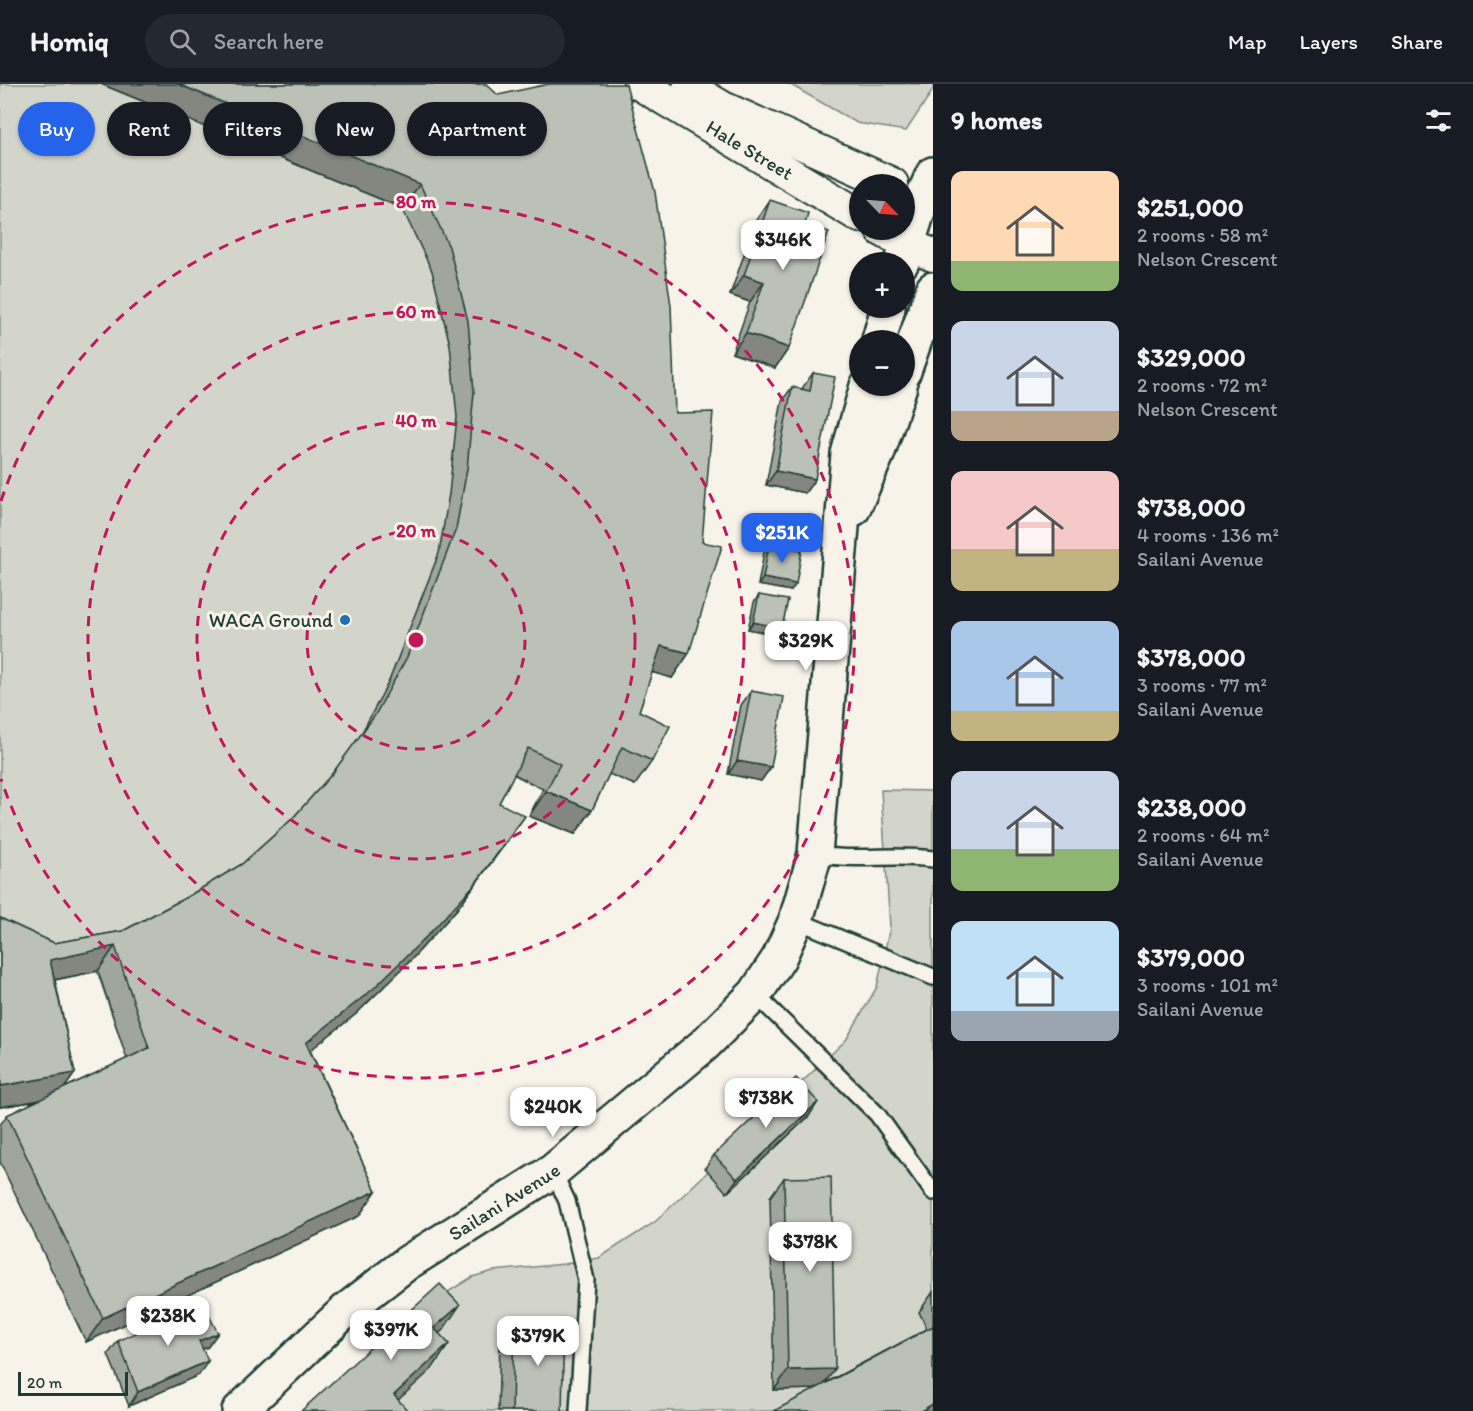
<!DOCTYPE html>
<meta charset="utf-8">
<style>
:root{--surface:#171b24;--page:#242831;--text:#f1f3f6;--muted:#9ea1a6;--line:#363941;--accent:#2563eb}
body{margin:0;font-family:Itim,sans-serif;background:var(--page);color:var(--text);height:100vh;display:flex;flex-direction:column;font-size:22px;white-space:nowrap}
*{box-sizing:border-box;margin:0}
p{font-size:20px;color:var(--muted)}
.icon{flex:none;width:33px;height:33px;fill:none;stroke:currentColor;stroke-width:2;stroke-linecap:round;stroke-linejoin:round}
.map{position:relative;flex:1;overflow:hidden}
.side{display:flex;flex-direction:column;background:var(--surface);width:540px}
.side>*{flex:none}
.top-card{position:absolute;left:18px;top:18px;width:570px;height:54px;display:flex;gap:12px}
.needle{width:39px;rotate:115deg}
.controls{position:absolute;left:849px;top:90px;display:grid;gap:12px}
.controls a{display:grid;place-items:center;width:66px;height:66px;border-radius:50%;background:var(--surface);box-shadow:0 2px 4px #0004;font-size:30px}
.scale{position:absolute;left:18px;bottom:15px;width:110px;box-sizing:border-box;padding-left:6px;border:3px solid #1f3d34;border-top:0;font-size:16px;line-height:21px;white-space:nowrap;color:#1f3d34;-webkit-text-stroke:4px #f7f3e8;paint-order:stroke}
.price{position:absolute;translate:-50% -51px;padding:0 14px;border-radius:12px;background:#fff;color:#222;font-size:20px;line-height:39px;filter:drop-shadow(0 2px 3px #0008)}
.price::after{content:'';position:absolute;left:50%;top:36px;width:18px;height:14px;margin-left:-9px;background:inherit;clip-path:polygon(0 0,100% 0,50% 100%)}
.price.selected{background:var(--accent);color:#fff}
ul{padding:0;list-style:none}
li{display:flex;align-items:center;gap:18px;height:150px;padding:0 18px}
li span{display:grid;place-items:center;flex:none;width:168px;height:120px;border-radius:12px;color:#555}
li>.icon{margin-inline-start:auto}
span .icon{width:72px;height:72px;fill:#fffc;stroke-width:1}
li b{font-size:26px}
h2{display:flex;justify-content:space-between;align-items:center;height:72px;padding:0 18px;font-size:26px}
.pill{padding:0 21px;border-radius:27px;background:var(--surface);box-shadow:0 2px 4px #0004;font-size:21px;line-height:54px}
.pill.selected{background:var(--accent);color:#fff}
header{display:flex;align-items:center;gap:36px;box-sizing:border-box;height:84px;padding:0 30px;background:var(--surface);border-bottom:2px solid var(--line)}
header strong{font-size:28px}
nav{display:flex;gap:33px;margin-inline-start:auto;font-size:21px}
.search{width:420px;height:54px;background:var(--page);display:flex;align-items:center;gap:15px;box-sizing:border-box;padding:0 21px;border-radius:33px;color:var(--muted);font-size:22px}
main{display:flex;flex:1;min-height:0}
.map>svg:first-child{display:block}
</style>
<header>
<strong>Homiq</strong>
<div class="search"><svg class="icon" aria-label="search" viewBox="0 0 24 24"><circle cx="10" cy="10" r="6"/><path d="M15 15l6 6"/></svg>Search here</div>
<nav><a>Map</a><a>Layers</a><a>Share</a></nav>
</header>
<main>
<div class="map">
<svg width="933" height="1327" viewBox="0 0 933 1327">
<rect width="100%" height="100%" fill="#f7f3e8"/>
<filter id="ink" filterUnits="userSpaceOnUse"><feTurbulence type="fractalNoise" baseFrequency=".0167" numOctaves="2"/><feDisplacementMap in="SourceGraphic" scale="12" xChannelSelector="R" yChannelSelector="G"/><feConvolveMatrix kernelMatrix="1 2 1 2 8 2 1 2 1" color-interpolation-filters="sRGB"/></filter>
<g filter="url(#ink)">
<g fill="#d3d5ca" stroke="#79897f" stroke-width="1.5">
<path d="M 0,0 L 413,0 L 672,594 L 644,586 L 622,651 L 653,667 L 635,701 L 605,688 L 575,750 L 529,732 L 543,705 L 510,689 L 482,743 L 508,756 L 457,825 L 411,876 L 356,930 L 290,982 L 155,1056 L 97,887 L 33,900 L 58,1013 L 0,1023 Z"/>
<path d="M 789,0 L 933,0 L 933,6 L 906,47 L 857,39 Z"/>
<path d="M 881,706 L 933,707 L 933,1327 L 308,1327 L 422,1224 L 472,1193 L 493,1187 L 564,1180 L 599,1174 L 655,1138 L 846,956 L 877,903 L 890,843 Z"/>
</g>
<g fill="none" stroke-linecap="round" stroke-linejoin="round">
<defs>
<g id="service">
<path d="M 815,770 C 854,778 893,769 933,775"/>
<path d="M 796,836 L 933,893"/>
<path d="M 755,910 L 877,1030 L 933,1108"/>
<path d="M 553,1087 L 567,1117 L 586,1196 L 578,1327"/>
</g>
<g id="minor">
<path id="s1" d="M 640,0 L 860,132"/>
<path d="M 689,4 L 723,24 L 892,100"/>
<path d="M 882,146 L 908,161 L 933,171"/>
</g>
<g id="tertiary">
<path d="M 902,178 L 922,115 L 933,90"/>
<path d="M 879,256 L 888,224"/>
<path d="M 904,287 L 933,205"/>
<path d="M 853,425 L 878,368 L 900,302"/>
<path id="s2" d="M 239,1327 L 345,1227 L 407,1179 L 553,1087 L 704,961 L 755,910 L 779,874 L 796,836 L 815,770 L 848,370 L 867,302"/>
</g>
</defs>
<use href="#service" stroke="#1f3d34" stroke-width="20"/>
<use href="#minor" stroke="#1f3d34" stroke-width="36"/>
<use href="#tertiary" stroke="#1f3d34" stroke-width="38"/>
<use href="#service" stroke="#f7f3e8" stroke-width="15"/>
<use href="#minor" stroke="#f7f3e8" stroke-width="32"/>
<use href="#tertiary" stroke="#f7f3e8" stroke-width="33"/>
</g>
<g fill="#a1a69d" stroke="#1f3d34" stroke-width="1.5" fill-rule="evenodd">
<path d="M 101,0 L 486,0 L 675,329 L 689,569 L 672,594 L 652,588 L 639,627 L 652,677 L 635,701 L 609,690 L 592,726 L 575,750 L 529,732 L 543,705 L 514,690 L 499,719 L 508,756 L 457,825 L 411,876 L 356,930 L 310,966 L 376,1107 L 359,1132 L 86,1258 L 0,1078 L 0,1041 L 7,1031 L 37,1017 L 0,1023 L 0,834 L 54,859 L 123,847 L 187,813 L 242,780 L 292,735 L 332,690 L 359,654 L 389,597 L 439,469 L 449,410 L 457,333 L 450,261 L 432,187 L 402,124 ZM 98,887 L 127,975 L 64,1004 L 75,989 L 55,896 Z"/>
<path d="M 770,116 L 805,140 L 789,264 L 775,284 L 732,269 L 750,218 L 730,211 L 756,136 Z"/>
<path d="M 813,289 L 815,395 L 805,409 L 766,401 L 782,317 L 792,303 L 803,305 L 803,303 Z"/>
<path d="M 769,460 L 791,507 L 758,501 L 764,468 Z"/>
<path d="M 759,511 L 777,551 L 748,545 L 754,518 Z"/>
<path d="M 751,607 L 771,683 L 761,697 L 728,690 L 741,621 Z"/>
<path d="M 809,1032 L 727,1109 L 705,1084 L 714,1071 Z"/>
<path d="M 784,1094 L 825,1299 L 927,1245 L 919,1228 L 933,1208 L 933,1327 L 815,1305 L 774,1306 L 770,1113 Z"/>
<path d="M 514,1238 L 562,1327 L 498,1327 L 500,1257 Z"/>
<path d="M 118,1257 L 208,1263 L 203,1265 L 199,1291 L 129,1322 L 108,1270 Z"/>
</g>
<g fill="#83877f" stroke="#1f3d34" stroke-width="1.5">
<path d="M 101,0 L 178,0 L 420,100 L 402,124 Z"/>
<path d="M 744,191 L 764,198 L 750,218 L 730,211 Z"/>
<path d="M 746,249 L 789,264 L 775,284 L 732,269 Z"/>
<path d="M 776,387 L 815,395 L 805,409 L 766,401 Z"/>
<path d="M 763,494 L 796,500 L 791,507 L 758,501 Z"/>
<path d="M 753,538 L 782,544 L 777,551 L 748,545 Z"/>
<path d="M 661,562 L 689,569 L 672,594 L 644,586 Z"/>
<path d="M 737,677 L 771,683 L 761,697 L 728,690 Z"/>
<path d="M 546,707 L 592,726 L 575,750 L 529,732 Z"/>
<path d="M 525,732 L 457,825 L 411,876 L 356,930 L 289,983 L 306,959 Z"/>
<path d="M 115,862 L 98,887 L 33,900 L 50,876 Z"/>
<path d="M 75,989 L 58,1013 L 0,1023 L 0,1003 L 1,1002 Z"/>
<path d="M 818,1018 L 809,1032 L 727,1109 L 737,1095 Z"/>
<path d="M 376,1107 L 359,1132 L 86,1258 L 103,1234 Z"/>
<path d="M 460,1221 L 443,1246 L 417,1269 L 434,1244 Z"/>
<path d="M 218,1249 L 208,1263 L 189,1270 L 199,1257 Z"/>
<path d="M 449,1260 L 432,1285 L 386,1327 L 394,1311 Z"/>
<path d="M 208,1277 L 199,1291 L 129,1322 L 138,1308 Z"/>
<path d="M 835,1285 L 821,1305 L 774,1306 L 788,1286 Z"/>
<path d="M 933,1320 L 933,1327 L 921,1327 Z"/>
</g>
<g fill="#bbc1b6" stroke="#1f3d34" stroke-width="1.5">
<path d="M 178,0 L 486,0 L 498,11 L 549,0 L 626,0 L 655,108 L 671,222 L 675,329 L 713,328 L 702,458 L 722,462 L 689,569 L 661,562 L 639,627 L 670,642 L 652,677 L 622,663 L 592,726 L 546,707 L 560,680 L 528,664 L 499,719 L 525,732 L 475,800 L 428,851 L 373,905 L 306,959 L 376,1107 L 103,1234 L 7,1031 L 149,964 L 115,862 L 50,876 L 75,989 L 1,1002 L 0,968 L 0,834 L 54,859 L 123,847 L 187,813 L 242,780 L 292,735 L 332,690 L 375,631 L 407,573 L 456,445 L 467,385 L 474,308 L 468,237 L 449,163 L 420,100 Z"/>
<path d="M 770,116 L 808,129 L 805,140 L 829,148 L 789,264 L 746,249 L 764,198 L 744,191 Z"/>
<path d="M 813,289 L 835,293 L 815,395 L 776,387 L 792,303 L 810,307 Z"/>
<path d="M 769,460 L 802,466 L 796,500 L 763,494 Z"/>
<path d="M 759,511 L 788,516 L 782,544 L 753,538 Z"/>
<path d="M 751,607 L 784,613 L 771,683 L 737,677 Z"/>
<path d="M 796,994 L 818,1018 L 737,1095 L 714,1071 Z"/>
<path d="M 831,1093 L 835,1285 L 788,1286 L 784,1094 Z"/>
<path d="M 440,1200 L 460,1221 L 434,1244 L 449,1260 L 394,1311 L 408,1327 L 301,1327 Z"/>
<path d="M 202,1218 L 218,1249 L 199,1257 L 208,1277 L 138,1308 L 118,1257 Z"/>
<path d="M 514,1238 L 564,1239 L 562,1327 L 512,1327 Z"/>
<path d="M 933,1242 L 933,1320 L 921,1327 L 774,1327 Z"/>
</g>
</g>
<g fill="none" stroke="#c2185b" stroke-width="3" stroke-dasharray="10 8">
<circle cx="416" cy="556" r="109"/>
<circle cx="416" cy="556" r="219"/>
<circle cx="416" cy="556" r="328"/>
<path d="M1 417A438 438 0 1 1 1 695"/>
</g>
<circle fill="#1f6fb2" stroke="#f7f3e8" stroke-width="2" cx="345" cy="536" r="6"/>
<g text-anchor="middle" stroke-width="6" stroke-linejoin="round" paint-order="stroke">
<g font-size="20" fill="#1f3d34" stroke="#f7f3e8">
<text dy="7" stroke="none"><textPath href="#s1" startOffset="128">Hale Street</textPath></text>
<text dy="7" stroke="none"><textPath href="#s2" startOffset="339">Sailani Avenue</textPath></text>
</g>
<g font-size="20" fill="#1f3d34" stroke="#f7f3e8" text-anchor="end">
<text x="333" y="543">WACA Ground</text>
</g>
</g>
<circle cx="416" cy="556" r="9" fill="#c2185b" stroke="#f7f3e8" stroke-width="3"/>
<g font-size="18" text-anchor="middle" font-weight="bold" fill="#c2185b" stroke="#f7f3e8" stroke-width="6" stroke-linejoin="round" paint-order="stroke">
<text x="416" y="124">80 m</text>
<text x="416" y="234">60 m</text>
<text x="416" y="343">40 m</text>
<text x="416" y="453">20 m</text>
</g>
</svg>
<div class="controls">
<a><svg class="needle" viewBox="-14 -14 28 28"><path d="M0-13l5 13h-10z" fill="#e53935"/><path d="M0 13l5-13h-10z" fill="#9ea1a6"/></svg></a>
<a>+</a>
<a>−</a>
</div>
<div class="scale">20 m</div>
<b class="price" style="left:783px;top:187px">$346K</b>
<b class="price selected" style="left:782px;top:480px">$251K</b>
<b class="price" style="left:806px;top:588px">$329K</b>
<b class="price" style="left:766px;top:1045px">$738K</b>
<b class="price" style="left:553px;top:1054px">$240K</b>
<b class="price" style="left:810px;top:1189px">$378K</b>
<b class="price" style="left:168px;top:1263px">$238K</b>
<b class="price" style="left:391px;top:1277px">$397K</b>
<b class="price" style="left:538px;top:1283px">$379K</b>
<div class="top-card">
<a class="pill selected">Buy</a>
<a class="pill">Rent</a>
<a class="pill">Filters</a>
<a class="pill">New</a>
<a class="pill">Apartment</a>
</div>
</div>
<section class="side">
<h2>9 homes<svg class="icon" aria-label="filters" viewBox="0 0 24 24"><path d="M4 7h16M4 17h16"/><circle cx="9" cy="7" r="2"/><circle cx="15" cy="17" r="2"/></svg></h2>
<ul>
<li><span style="background:linear-gradient(#ffd9b3 75%,#8fb573 0)"><svg class="icon" aria-label="home" viewBox="0 0 24 24"><path d="M3 11l9-7 9 7M6 9v11h12V9"/></svg></span><div><b>$251,000</b><p>2 rooms · 58 m²</p><p>Nelson Crescent</p></div></li>
<li><span style="background:linear-gradient(#c9d6e8 75%,#b9a48a 0)"><svg class="icon" aria-label="home" viewBox="0 0 24 24"><path d="M3 11l9-7 9 7M6 9v11h12V9"/></svg></span><div><b>$329,000</b><p>2 rooms · 72 m²</p><p>Nelson Crescent</p></div></li>
<li><span style="background:linear-gradient(#f6c9c9 65%,#c2b280 0)"><svg class="icon" aria-label="home" viewBox="0 0 24 24"><path d="M3 11l9-7 9 7M6 9v11h12V9"/></svg></span><div><b>$738,000</b><p>4 rooms · 136 m²</p><p>Sailani Avenue</p></div></li>
<li><span style="background:linear-gradient(#a9c7e8 75%,#c2b280 0)"><svg class="icon" aria-label="home" viewBox="0 0 24 24"><path d="M3 11l9-7 9 7M6 9v11h12V9"/></svg></span><div><b>$378,000</b><p>3 rooms · 77 m²</p><p>Sailani Avenue</p></div></li>
<li><span style="background:linear-gradient(#c9d6e8 65%,#8fb573 0)"><svg class="icon" aria-label="home" viewBox="0 0 24 24"><path d="M3 11l9-7 9 7M6 9v11h12V9"/></svg></span><div><b>$238,000</b><p>2 rooms · 64 m²</p><p>Sailani Avenue</p></div></li>
<li><span style="background:linear-gradient(#bfe0f5 75%,#9aa5b1 0)"><svg class="icon" aria-label="home" viewBox="0 0 24 24"><path d="M3 11l9-7 9 7M6 9v11h12V9"/></svg></span><div><b>$379,000</b><p>3 rooms · 101 m²</p><p>Sailani Avenue</p></div></li>
</ul>
</section>
</main>
